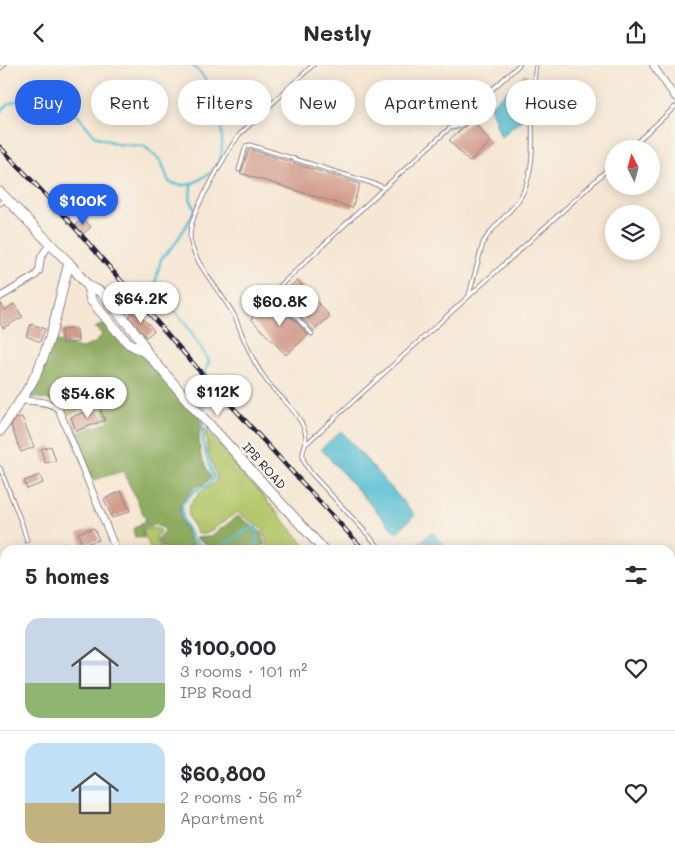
<!DOCTYPE html>
<meta charset="utf-8">
<style>
:root{--surface:#fff;--page:#f7f7f7;--text:#2b2b33;--muted:#7c7c81;--line:#e1e1e2;--accent:#2563eb}
body{margin:0;font-family:Mali,sans-serif;background:var(--page);color:var(--text);height:100vh;display:flex;flex-direction:column;font-size:19px;white-space:nowrap}
*{box-sizing:border-box;margin:0}
p{font-size:16px;color:var(--muted)}
.icon{flex:none;width:28px;height:28px;fill:none;stroke:currentColor;stroke-width:2;stroke-linecap:round;stroke-linejoin:round}
.map{position:relative;flex:1;overflow:hidden}
.sheet{position:absolute;left:0px;top:480px;width:675px;height:320px;display:flex;flex-direction:column;background:var(--surface);border-radius:15px 15px 0 0;box-shadow:0 2px 12px #0003}
.sheet>*{flex:none}
.top-card{position:absolute;left:15px;top:15px;width:645px;height:45px;display:flex;gap:10px}
.needle{width:32px;rotate:354deg}
.fabs{position:absolute;left:605px;top:75px;display:grid;gap:10px}
.fabs a{display:grid;place-items:center;width:55px;height:55px;border-radius:50%;background:var(--surface);box-shadow:0 2px 12px #0003;font-size:25px}
.price{position:absolute;translate:-50% -42px;padding:0 11px;border-radius:18px;background:#fff;color:#222;font-size:16px;line-height:32px;filter:drop-shadow(0 1px 2px #0008)}
.price::after{content:'';position:absolute;left:50%;top:30px;width:15px;height:11px;margin-left:-8px;background:inherit;clip-path:polygon(0 0,100% 0,50% 100%)}
.price.active{background:var(--accent);color:#fff}
ul{padding:0;list-style:none}
li{display:flex;align-items:center;gap:15px;height:125px;padding:0 25px}
li+li{border-top:1px solid var(--line)}
li span{display:grid;place-items:center;flex:none;width:140px;height:100px;border-radius:15px;color:#555}
li>.icon{margin-inline-start:auto}
span .icon{width:60px;height:60px;fill:#fffc;stroke-width:1}
li b{font-size:21px}
h2{display:flex;justify-content:space-between;align-items:center;height:60px;padding:0 25px;font-size:21px}
.chip{padding:0 18px;border-radius:22px;background:var(--surface);box-shadow:0 2px 12px #0003;font-size:18px;line-height:45px}
.chip.active{background:var(--accent);color:#fff}
header{display:flex;justify-content:space-between;align-items:center;height:65px;padding:0 25px;background:var(--surface);font-size:22px;font-weight:700}
.map>svg:first-child{display:block}
</style>
<header><svg class="icon" aria-label="back" viewBox="0 0 24 24"><path d="M15 5l-7 7 7 7"/></svg>Nestly<svg class="icon" aria-label="share" viewBox="0 0 24 24"><path d="M12 15V3M7 8l5-5 5 5M5 13v7h14v-7"/></svg></header>
<div class="map">
<svg width="675" height="800" viewBox="0 0 675 800">
<rect width="100%" height="100%" fill="#f7f3e8"/>
<filter id="ink" filterUnits="userSpaceOnUse"><feTurbulence type="fractalNoise" baseFrequency=".02" numOctaves="2"/><feDisplacementMap in="SourceGraphic" scale="10" xChannelSelector="R" yChannelSelector="G"/><feConvolveMatrix kernelMatrix="1 2 1 2 8 2 1 2 1" color-interpolation-filters="sRGB"/></filter>
<filter id="wash" filterUnits="userSpaceOnUse"><feTurbulence type="fractalNoise" baseFrequency=".0096" numOctaves="4" result="noise"/><feDisplacementMap in="SourceGraphic" scale="20" xChannelSelector="R" yChannelSelector="G"/><feGaussianBlur stdDeviation="1.12" result="paint"/><feColorMatrix in="noise" values="0 0 0 0 0 0 0 0 0 0 0 0 0 0 0 0 0 1.4 0 .05"/><feComposite in="paint" operator="in"/></filter>
<g filter="url(#wash)">
<rect width="100%" height="100%" fill="#f6e7d4"/>
<g fill="#b3c86c" stroke="#6a7554">
<path d="M 79,320 L 88,341 L 66,351 L 59,335 Z"/>
<path d="M 205,363 L 309,485 L 267,485 L 268,481 L 263,465 L 237,447 L 206,469 L 198,469 C 195,464 191,458 189,452 C 184,436 206,424 216,417 L 217,412 L 208,387 Z"/>
<path d="M 152,463 L 161,465 L 155,472 L 161,485 L 151,485 L 143,466 Z"/>
</g>
<g fill="#8eac60" stroke="#58674e">
<path d="M 105,258 L 147,292 L 201,353 L 199,374 L 201,392 L 211,412 L 205,419 L 195,422 L 180,438 L 181,455 L 191,477 L 202,485 L 173,485 L 162,483 L 157,473 L 164,466 L 164,463 L 154,460 L 142,464 L 144,473 L 135,472 L 133,464 L 146,455 L 123,406 L 91,416 L 71,370 L 109,357 L 100,337 L 91,340 L 80,317 L 55,336 L 27,331 L 48,296 L 55,275 L 80,284 L 95,278 L 102,270 L 100,267 L 95,263 Z"/>
<path d="M 238,451 L 262,468 L 265,481 L 264,485 L 216,485 L 196,473 L 210,472 Z"/>
</g>
<g fill="#57bfd4" stroke="#3c7088">
<path d="M 526,9 L 525,52 L 501,72 L 490,41 Z"/>
<path d="M 341,366 L 415,450 L 396,468 L 321,384 Z"/>
<path d="M 432,467 L 448,485 L 413,485 L 412,484 Z"/>
<path d="M 670,727 L 675,732 L 675,769 L 673,770 L 670,767 Z"/>
</g>
<g fill="none" stroke-linecap="round" stroke-linejoin="round">
<g stroke="#57bfd4" stroke-width="2.5">
<path d="M 0,47 L 10,38 L 55,22 L 67,30 L 70,47 L 77,50 L 95,71 L 117,79 L 144,81 L 161,96 L 169,117 C 183,122 190,121 202,113 C 205,111 209,109 212,107 C 233,86 217,32 203,11 C 200,7 196,4 192,0"/>
<path d="M 191,120 L 190,133 L 195,146 L 175,179 L 161,194 L 155,219 L 164,235 L 183,255 L 209,296 L 199,326 L 204,338 L 203,348"/>
<path d="M 203,356 C 201,378 207,393 214,413 L 207,421 L 194,426 L 182,439 L 183,455 L 193,475 L 202,481 L 218,484 L 244,467 L 256,462 L 257,475 L 257,485"/>
<path d="M 236,800 L 238,795"/>
</g>
</g>
<g id="blocks">
<g fill="#d29c8c">
<path d="M 472,55 L 491,77 L 469,97 L 449,75 Z"/>
<path d="M 249,84 L 360,119 L 352,143 L 240,108 L 242,106 Z"/>
<path d="M 75,125 L 83,132 L 77,139 L 72,135 L 74,133 L 70,130 Z"/>
<path d="M 83,153 L 91,162 L 83,169 L 76,160 Z"/>
<path d="M 297,215 L 330,251 L 314,266 L 281,230 Z"/>
<path d="M 122,227 L 128,236 L 121,241 L 114,233 Z"/>
<path d="M 276,235 L 308,270 L 286,290 L 251,254 L 270,237 L 272,238 Z"/>
<path d="M 0,237 L 5,245 L 14,239 L 23,252 L 3,263 L 0,258 Z"/>
<path d="M 135,245 L 147,258 L 148,258 L 154,266 L 146,272 L 129,251 Z"/>
<path d="M 31,259 L 45,264 L 40,277 L 26,271 Z"/>
<path d="M 77,264 L 78,277 L 62,279 L 61,265 Z"/>
<path d="M 99,342 L 105,355 L 76,366 L 71,352 L 87,346 L 88,347 Z"/>
<path d="M 22,352 L 34,382 L 21,387 L 11,361 L 16,354 Z"/>
<path d="M 51,381 L 56,396 L 45,398 L 41,384 Z"/>
<path d="M 40,410 L 43,418 L 27,424 L 24,416 Z"/>
<path d="M 121,426 L 130,446 L 112,453 L 104,434 Z"/>
<path d="M 94,463 L 99,475 L 82,480 L 78,468 Z"/>
<path d="M 74,478 L 77,485 L 56,485 L 56,484 Z"/>
</g>
</g>
</g>
<g filter="url(#ink)">
<use href="#blocks" fill-opacity="0" stroke="#8c8488" stroke-width="1"/>
<g fill="none" stroke-linecap="round" stroke-linejoin="round">
<defs>
<g id="lane">
<path d="M 313,0 L 240,69 C 230,81 224,94 216,108 C 207,125 190,151 190,171 C 190,194 222,228 234,250 C 239,260 242,271 247,281 C 252,293 258,304 266,315 C 275,328 289,338 298,352 C 304,361 308,370 305,380 C 304,384 302,388 303,391 C 303,398 308,403 311,408 L 382,485"/>
<path d="M 0,3 L 4,0"/>
<path d="M 451,63 C 465,61 473,53 475,40"/>
<path d="M 629,84 L 675,42"/>
<path d="M 239,105 L 246,81 L 250,80 L 384,122"/>
<path d="M 0,139 L 6,134"/>
<path d="M 274,228 L 312,269"/>
<path d="M 469,230 L 483,178 C 492,161 509,150 520,133 C 536,107 532,72 532,42 C 533,28 534,14 536,0"/>
<path d="M 252,247 L 385,122 L 519,0"/>
<path d="M 306,379 L 577,133 L 614,98"/>
<path d="M 0,403 L 22,459 L 27,476"/>
<path d="M 254,800 L 257,795"/>
<path d="M 457,800 L 463,795"/>
</g>
<g id="street">
<path d="M 653,0 L 675,32"/>
<path d="M 0,232 L 35,211 L 39,206 L 41,192 L 45,186 L 50,179"/>
<path d="M 21,335 C 32,336 53,336 59,345 L 116,485"/>
<path d="M 0,593 L 5,591"/>
<path d="M 0,656 L 5,654"/>
<path d="M 0,683 L 5,691"/>
<path d="M 670,792 L 675,788"/>
<path d="M 76,795 L 79,800"/>
<path d="M 667,795 L 665,796 L 668,800"/>
<path d="M 120,800 L 129,795"/>
<path d="M 189,800 L 191,795"/>
</g>
<g id="secondary">
<path d="M 0,127 L 69,198 L 88,221 L 101,227 L 138,271 L 148,289 L 196,345 L 324,485"/>
<path d="M 88,221 L 91,235 L 118,267 L 128,278 L 146,288"/>
<path d="M 0,366 C 11,350 22,334 32,317 C 52,280 58,238 69,198"/>
<path d="M 606,795 L 611,800"/>
</g>
</defs>
<use href="#lane" stroke="#8c8488" stroke-width="5"/>
<use href="#street" stroke="#8c8488" stroke-width="8"/>
<use href="#secondary" stroke="#8c8488" stroke-width="11"/>
<use href="#lane" stroke="#fff" stroke-width="3"/>
<use href="#street" stroke="#fff" stroke-width="6"/>
<use href="#secondary" stroke="#fff" stroke-width="9"/>
<defs>
<g id="rail">
<path d="M 0,82 L 56,141 L 197,303 L 364,485"/>
<path d="M 644,795 L 649,800"/>
</g>
</defs>
<use href="#rail" stroke="#22223b" stroke-width="4.5"/>
<use href="#rail" stroke="#f7f3e8" stroke-width="2.5" stroke-dasharray="8" stroke-linecap="butt"/>
</g>
</g>
<g text-anchor="middle" stroke-width="5" stroke-linejoin="round" paint-order="stroke">
<g font-size="12" fill="#22223b" stroke="#f7f3e8">
<text transform="translate(264 401) rotate(48)" y="4">IPB ROAD</text>
</g>
</g>
</svg>
<div class="fabs">
<a><svg class="needle" viewBox="-14 -14 28 28"><path d="M0-13l5 13h-10z" fill="#e53935"/><path d="M0 13l5-13h-10z" fill="#7c7c81"/></svg></a>
<a><svg class="icon" aria-label="layers" viewBox="0 0 24 24"><path d="M12 4l9 5-9 5-9-5zM3 14l9 5 9-5"/></svg></a>
</div>
<b class="price active" style="left:83px;top:161px">$100K</b>
<b class="price" style="left:141px;top:259px">$64.2K</b>
<b class="price" style="left:280px;top:262px">$60.8K</b>
<b class="price" style="left:218px;top:352px">$112K</b>
<b class="price" style="left:88px;top:354px">$54.6K</b>
<div class="top-card">
<a class="chip active">Buy</a>
<a class="chip">Rent</a>
<a class="chip">Filters</a>
<a class="chip">New</a>
<a class="chip">Apartment</a>
<a class="chip">House</a>
</div>
<section class="sheet">
<h2>5 homes<svg class="icon" aria-label="filters" viewBox="0 0 24 24"><path d="M4 7h16M4 17h16"/><circle cx="9" cy="7" r="2"/><circle cx="15" cy="17" r="2"/></svg></h2>
<ul>
<li><span style="background:linear-gradient(#c9d6e8 65%,#8fb573 0)"><svg class="icon" aria-label="home" viewBox="0 0 24 24"><path d="M3 11l9-7 9 7M6 9v11h12V9"/></svg></span><div><b>$100,000</b><p>3 rooms · 101 m²</p><p>IPB Road</p></div><svg class="icon" aria-label="heart" viewBox="0 0 24 24"><path d="M12 20l-8-8c-3-5 5-10 8-4 3-6 11-1 8 4z"/></svg></li>
<li><span style="background:linear-gradient(#bfe0f5 60%,#c2b280 0)"><svg class="icon" aria-label="home" viewBox="0 0 24 24"><path d="M3 11l9-7 9 7M6 9v11h12V9"/></svg></span><div><b>$60,800</b><p>2 rooms · 56 m²</p><p>Apartment</p></div><svg class="icon" aria-label="heart" viewBox="0 0 24 24"><path d="M12 20l-8-8c-3-5 5-10 8-4 3-6 11-1 8 4z"/></svg></li>
</ul>
</section>
</div>
